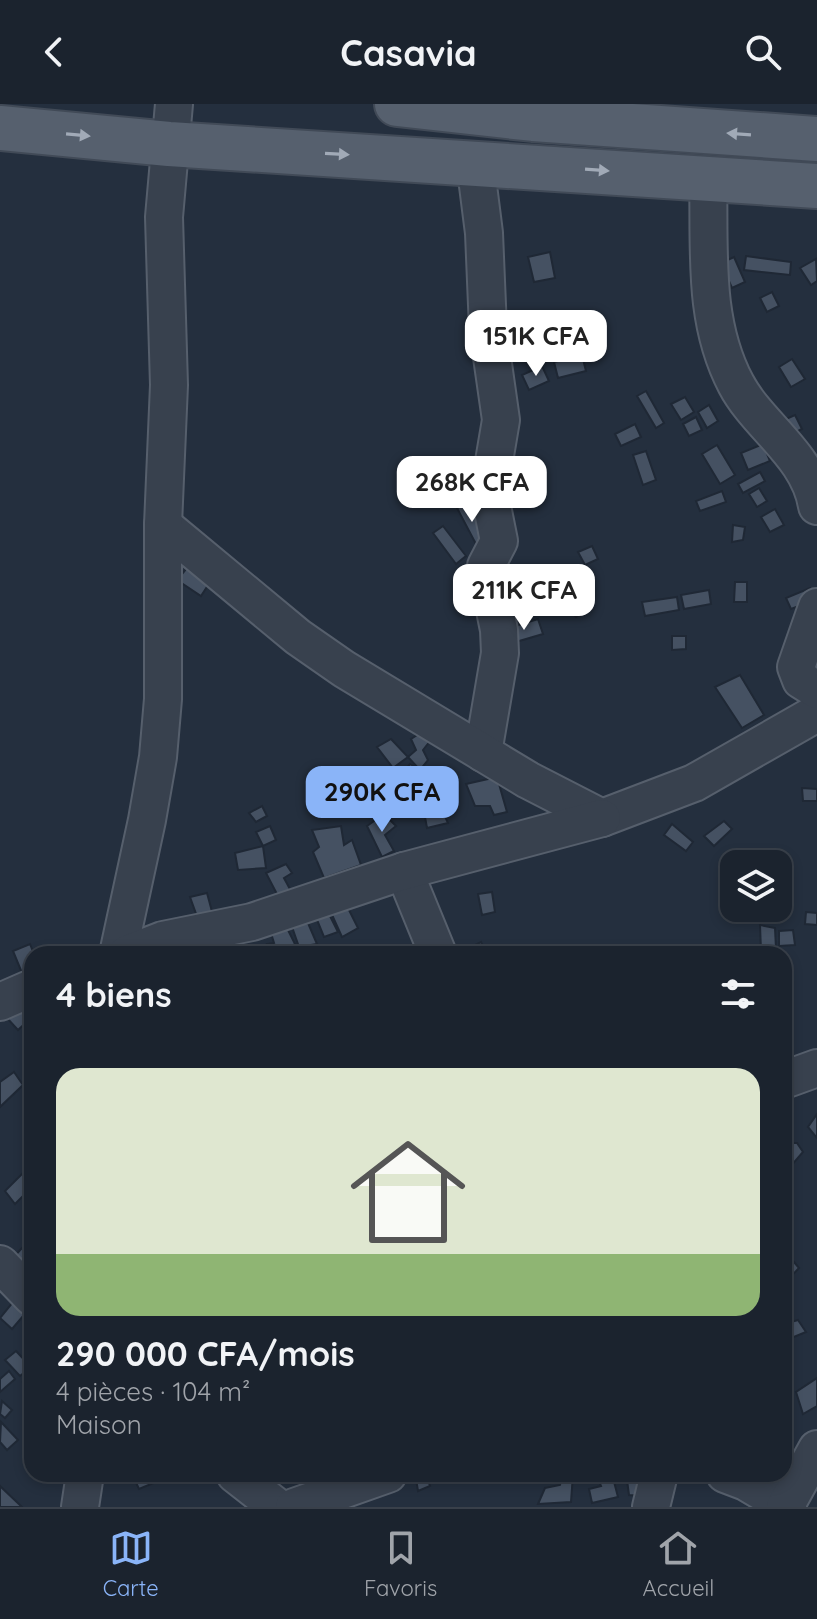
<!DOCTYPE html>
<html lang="fr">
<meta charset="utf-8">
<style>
:root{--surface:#1b232e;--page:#282f3a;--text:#f1f3f6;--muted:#a0a4aa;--line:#39404a;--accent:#8ab4f8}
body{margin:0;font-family:Quicksand,sans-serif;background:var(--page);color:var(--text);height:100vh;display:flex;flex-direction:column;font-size:30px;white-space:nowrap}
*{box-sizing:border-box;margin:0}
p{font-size:26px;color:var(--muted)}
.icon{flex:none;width:44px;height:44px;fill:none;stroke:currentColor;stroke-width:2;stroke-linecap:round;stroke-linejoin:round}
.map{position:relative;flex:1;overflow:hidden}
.side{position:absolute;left:24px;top:842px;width:768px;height:536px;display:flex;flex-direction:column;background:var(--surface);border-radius:24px;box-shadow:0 4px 12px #0003,0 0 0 2px var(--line)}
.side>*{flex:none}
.tools{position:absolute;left:720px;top:746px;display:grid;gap:16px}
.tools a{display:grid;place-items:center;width:72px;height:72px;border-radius:16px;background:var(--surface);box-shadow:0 4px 12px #0003,0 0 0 2px var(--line);font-size:40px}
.price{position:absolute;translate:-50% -68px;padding:0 18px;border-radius:16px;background:#fff;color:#222;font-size:26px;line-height:52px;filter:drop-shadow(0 2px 4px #0008)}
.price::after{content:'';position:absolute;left:50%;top:48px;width:24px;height:18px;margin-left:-12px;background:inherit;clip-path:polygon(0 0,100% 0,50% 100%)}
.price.current{background:var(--accent);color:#111}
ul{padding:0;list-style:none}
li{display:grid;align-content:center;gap:16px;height:424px;padding:0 32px}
li span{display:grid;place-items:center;height:248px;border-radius:24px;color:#555}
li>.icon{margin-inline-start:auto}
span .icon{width:144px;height:144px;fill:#fffc;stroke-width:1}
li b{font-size:34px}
h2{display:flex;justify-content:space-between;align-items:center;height:96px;padding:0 32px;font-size:34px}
header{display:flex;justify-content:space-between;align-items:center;height:104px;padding:0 32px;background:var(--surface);font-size:36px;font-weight:800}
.tab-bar{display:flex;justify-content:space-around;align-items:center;height:112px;border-top:2px solid var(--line);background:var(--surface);font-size:22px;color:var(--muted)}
.tab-bar a{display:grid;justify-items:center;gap:4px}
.tab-bar .current{color:var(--accent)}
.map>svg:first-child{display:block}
</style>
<header><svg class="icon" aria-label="back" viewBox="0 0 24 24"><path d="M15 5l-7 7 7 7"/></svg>Casavia<svg class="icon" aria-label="search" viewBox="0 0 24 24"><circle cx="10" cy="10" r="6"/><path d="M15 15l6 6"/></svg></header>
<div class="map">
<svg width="817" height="1403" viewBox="0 0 817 1403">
<rect width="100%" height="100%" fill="#242f3e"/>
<g fill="#455162" stroke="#1f2835" stroke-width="2">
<path d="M 550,148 L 555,174 L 534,178 L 528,153 Z"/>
<path d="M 746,152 L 791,158 L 790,171 L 744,166 Z"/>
<path d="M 734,153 L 745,178 L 732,184 L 721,159 Z"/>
<path d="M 816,155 L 817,177 L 811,181 L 800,164 Z"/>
<path d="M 772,188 L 779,202 L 767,208 L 760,194 Z"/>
<path d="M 582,251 L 586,267 L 558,274 L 554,258 Z"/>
<path d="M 792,255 L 805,275 L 791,283 L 779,263 Z"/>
<path d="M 542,262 L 549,277 L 529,286 L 522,271 Z"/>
<path d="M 646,287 L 664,319 L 656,324 L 637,292 Z"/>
<path d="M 685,293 L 694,308 L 681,316 L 671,300 Z"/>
<path d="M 709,301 L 718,317 L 707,324 L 698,308 Z"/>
<path d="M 795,311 L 802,325 L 784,334 L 777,319 Z"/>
<path d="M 696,313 L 702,326 L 689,332 L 683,320 Z"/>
<path d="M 635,320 L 641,333 L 621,342 L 615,330 Z"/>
<path d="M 763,340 L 770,357 L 748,366 L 741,349 Z"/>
<path d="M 717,341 L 735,371 L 720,380 L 702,350 Z"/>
<path d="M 646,347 L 656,376 L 643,381 L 633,351 Z"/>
<path d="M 760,368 L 765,377 L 743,389 L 738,380 Z"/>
<path d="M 759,384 L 767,397 L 757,403 L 749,390 Z"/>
<path d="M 722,387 L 726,398 L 700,407 L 696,397 Z"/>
<path d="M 468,399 L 488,437 L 477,442 L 457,404 Z"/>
<path d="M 775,405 L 784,421 L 770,428 L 761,413 Z"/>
<path d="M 733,421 L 745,423 L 743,436 L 732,438 Z"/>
<path d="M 443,422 L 466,452 L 456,460 L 433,429 Z"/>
<path d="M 592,442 L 598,455 L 585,461 L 578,448 Z"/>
<path d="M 191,459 L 212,475 L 201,492 L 177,476 Z"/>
<path d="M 735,478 L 747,478 L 747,498 L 734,498 Z"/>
<path d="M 810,484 L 815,496 L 791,505 L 786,494 Z"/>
<path d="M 581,485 L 593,501 L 576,513 L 565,498 Z"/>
<path d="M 709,486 L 711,500 L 684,505 L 681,491 Z"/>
<path d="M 677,493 L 679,506 L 645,512 L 642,498 Z"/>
<path d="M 538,515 L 543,530 L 509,540 L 505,525 Z"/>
<path d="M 672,532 L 686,532 L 686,545 L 672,546 Z"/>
<path d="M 740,571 L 764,611 L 742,624 L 715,583 Z"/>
<path d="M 425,626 L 434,632 L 423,646 L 428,656 L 420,666 L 408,653 L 416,646 L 411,635 Z"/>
<path d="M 391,635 L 408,653 L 393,664 L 377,643 Z"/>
<path d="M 410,660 L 442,678 L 430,691 L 400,672 Z"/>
<path d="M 359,665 L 370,684 L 352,693 L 338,670 Z"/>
<path d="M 497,673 L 507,708 L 494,711 L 490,702 L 475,702 L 466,680 Z"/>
<path d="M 802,684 L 817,685 L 817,697 L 803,697 Z"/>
<path d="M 439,699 L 448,719 L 427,724 L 423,702 Z"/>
<path d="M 262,702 L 267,712 L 256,718 L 249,709 Z"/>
<path d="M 384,710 L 396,722 L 385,731 L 394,747 L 382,753 L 367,722 Z"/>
<path d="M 724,717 L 732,725 L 714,742 L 704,732 Z"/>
<path d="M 672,720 L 693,738 L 686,747 L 664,731 Z"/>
<path d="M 270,722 L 276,736 L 263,742 L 256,728 Z"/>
<path d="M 341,722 L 344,741 L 352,736 L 361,761 L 324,774 L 313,748 L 319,743 L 312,726 Z"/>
<path d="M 263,742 L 266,764 L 238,766 L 235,749 Z"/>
<path d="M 286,760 L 292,769 L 284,774 L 291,787 L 278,792 L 266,769 Z"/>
<path d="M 492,788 L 495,808 L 482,811 L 478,790 Z"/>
<path d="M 207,789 L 214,815 L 199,818 L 190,793 Z"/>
<path d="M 344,796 L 358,824 L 342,833 L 328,802 Z"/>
<path d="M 328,808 L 338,828 L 324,833 L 315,811 Z"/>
<path d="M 806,808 L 817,809 L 817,821 L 805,820 Z"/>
<path d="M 308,819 L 317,840 L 299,843 L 291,820 Z"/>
<path d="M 760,821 L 775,824 L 776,845 L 761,847 Z"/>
<path d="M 286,822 L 295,840 L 280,850 L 275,842 L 269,845 L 267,840 L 274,839 L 270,826 Z"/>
<path d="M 793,826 L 795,841 L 779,842 L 779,827 Z"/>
<path d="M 481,838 L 487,850 L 464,850 L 463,847 Z"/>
<path d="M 30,840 L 34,850 L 32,866 L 22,869 L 13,847 Z"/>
<path d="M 32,899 L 32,913 L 18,926 L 6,913 Z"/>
<path d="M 14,968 L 23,981 L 0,1003 L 0,978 Z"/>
<path d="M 817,1010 L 817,1034 L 808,1023 Z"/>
<path d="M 787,1032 L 793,1039 L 797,1039 L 803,1048 L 791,1062 L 784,1055 Z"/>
<path d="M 25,1067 L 32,1075 L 32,1083 L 15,1100 L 5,1087 Z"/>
<path d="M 22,1144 L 32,1154 L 32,1168 L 11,1156 Z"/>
<path d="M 794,1158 L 799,1164 L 784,1180 L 784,1165 Z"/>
<path d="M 17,1193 L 30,1204 L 12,1225 L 0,1214 Z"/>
<path d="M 798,1216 L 806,1228 L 784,1237 L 784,1220 Z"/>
<path d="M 16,1247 L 31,1263 L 20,1272 L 5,1256 Z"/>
<path d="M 9,1267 L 15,1275 L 0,1288 L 0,1275 Z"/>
<path d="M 32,1271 L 32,1288 L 23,1278 Z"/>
<path d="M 817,1274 L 817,1302 L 803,1310 L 796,1288 Z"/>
<path d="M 2,1297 L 12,1306 L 5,1314 L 0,1310 Z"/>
<path d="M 1,1318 L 18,1336 L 7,1346 L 0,1338 Z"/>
<path d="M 32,1326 L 32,1347 L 26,1347 L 25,1327 Z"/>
<path d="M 132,1370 L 152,1370 L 156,1378 L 139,1385 Z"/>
<path d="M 426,1370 L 430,1382 L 418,1387 L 416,1375 Z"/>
<path d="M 442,1370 L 464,1370 L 465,1372 L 445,1377 Z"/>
<path d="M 563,1370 L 573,1370 L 571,1398 L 538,1400 L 545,1384 L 560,1381 Z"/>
<path d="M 596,1370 L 612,1370 L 618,1393 L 592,1399 L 589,1385 L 601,1382 Z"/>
<path d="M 642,1372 L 646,1392 L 629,1391 L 627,1376 Z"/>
<path d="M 0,1382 L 22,1403 L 0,1403 Z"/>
</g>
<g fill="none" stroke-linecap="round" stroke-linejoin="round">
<defs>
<g id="minor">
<path d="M 475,58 L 484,129 L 488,225 L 501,316 L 489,387 L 499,437 L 486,462 L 499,526 L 500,549 L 483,649"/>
<path d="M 708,73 C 710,143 702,216 736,280 C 758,322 809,351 817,402"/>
<path d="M 163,421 L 298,533 L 344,565 L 528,676 L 602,714 L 694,679 L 817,609"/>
<path d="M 817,503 L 796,563 L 801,576 L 817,586"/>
<path d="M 404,767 L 438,850"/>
<path d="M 118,850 L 147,716 L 158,653 L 163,595 L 163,421 L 169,281 L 164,113 L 174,0"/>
<path d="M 127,850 L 163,836 L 252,818 L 404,767 L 602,714"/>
<path d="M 0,898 L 32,884"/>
<path d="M 784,976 L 817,964"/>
<path d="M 0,1160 L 32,1193"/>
<path d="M 235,1370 L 277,1403"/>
<path d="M 725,1370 L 746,1378 L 788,1403"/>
<path d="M 80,1403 L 85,1370"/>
<path d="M 294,1403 L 388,1370"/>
<path d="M 651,1403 L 659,1370"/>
<path d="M 785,1403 L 817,1345"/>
</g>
<g id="major">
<path d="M 397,0 L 533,15 L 817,35"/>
<path d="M 0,24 L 169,40 L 817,82"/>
</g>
</defs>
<use href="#minor" stroke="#565f6c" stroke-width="40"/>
<use href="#major" stroke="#414a57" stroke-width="48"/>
<use href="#minor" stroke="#38414e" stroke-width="36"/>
<use href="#major" stroke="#56606e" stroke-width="44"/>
</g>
<defs><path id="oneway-solid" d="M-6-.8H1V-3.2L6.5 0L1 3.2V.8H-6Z" transform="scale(2)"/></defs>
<g fill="#a1aab7">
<use href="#oneway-solid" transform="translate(739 30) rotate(-176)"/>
<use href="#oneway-solid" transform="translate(78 31) rotate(5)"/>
<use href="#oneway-solid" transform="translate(337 50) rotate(3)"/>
<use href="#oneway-solid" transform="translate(597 66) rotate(4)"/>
</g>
</svg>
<div class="tools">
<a><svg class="icon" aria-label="layers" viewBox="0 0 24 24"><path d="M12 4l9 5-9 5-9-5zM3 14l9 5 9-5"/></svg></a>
</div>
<b class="price" style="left:536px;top:274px">151K CFA</b>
<b class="price" style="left:472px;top:420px">268K CFA</b>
<b class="price" style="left:524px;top:528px">211K CFA</b>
<b class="price current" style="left:382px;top:730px">290K CFA</b>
<section class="side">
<h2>4 biens<svg class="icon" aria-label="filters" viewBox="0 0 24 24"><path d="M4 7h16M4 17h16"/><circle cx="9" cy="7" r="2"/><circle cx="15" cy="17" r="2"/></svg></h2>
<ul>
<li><span style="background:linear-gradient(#dfe7d0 75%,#8fb573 0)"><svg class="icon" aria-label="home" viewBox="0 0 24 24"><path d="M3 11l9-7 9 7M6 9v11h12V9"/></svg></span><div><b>290 000 CFA/mois</b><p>4 pièces · 104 m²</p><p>Maison</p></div></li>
</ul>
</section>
</div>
<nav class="tab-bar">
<a class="current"><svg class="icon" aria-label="map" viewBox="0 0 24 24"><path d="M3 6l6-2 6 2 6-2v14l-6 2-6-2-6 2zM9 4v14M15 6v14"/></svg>Carte</a>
<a><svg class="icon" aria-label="saved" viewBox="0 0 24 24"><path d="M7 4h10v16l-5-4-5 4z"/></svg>Favoris</a>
<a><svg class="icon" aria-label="home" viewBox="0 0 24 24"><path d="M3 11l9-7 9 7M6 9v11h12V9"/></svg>Accueil</a>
</nav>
